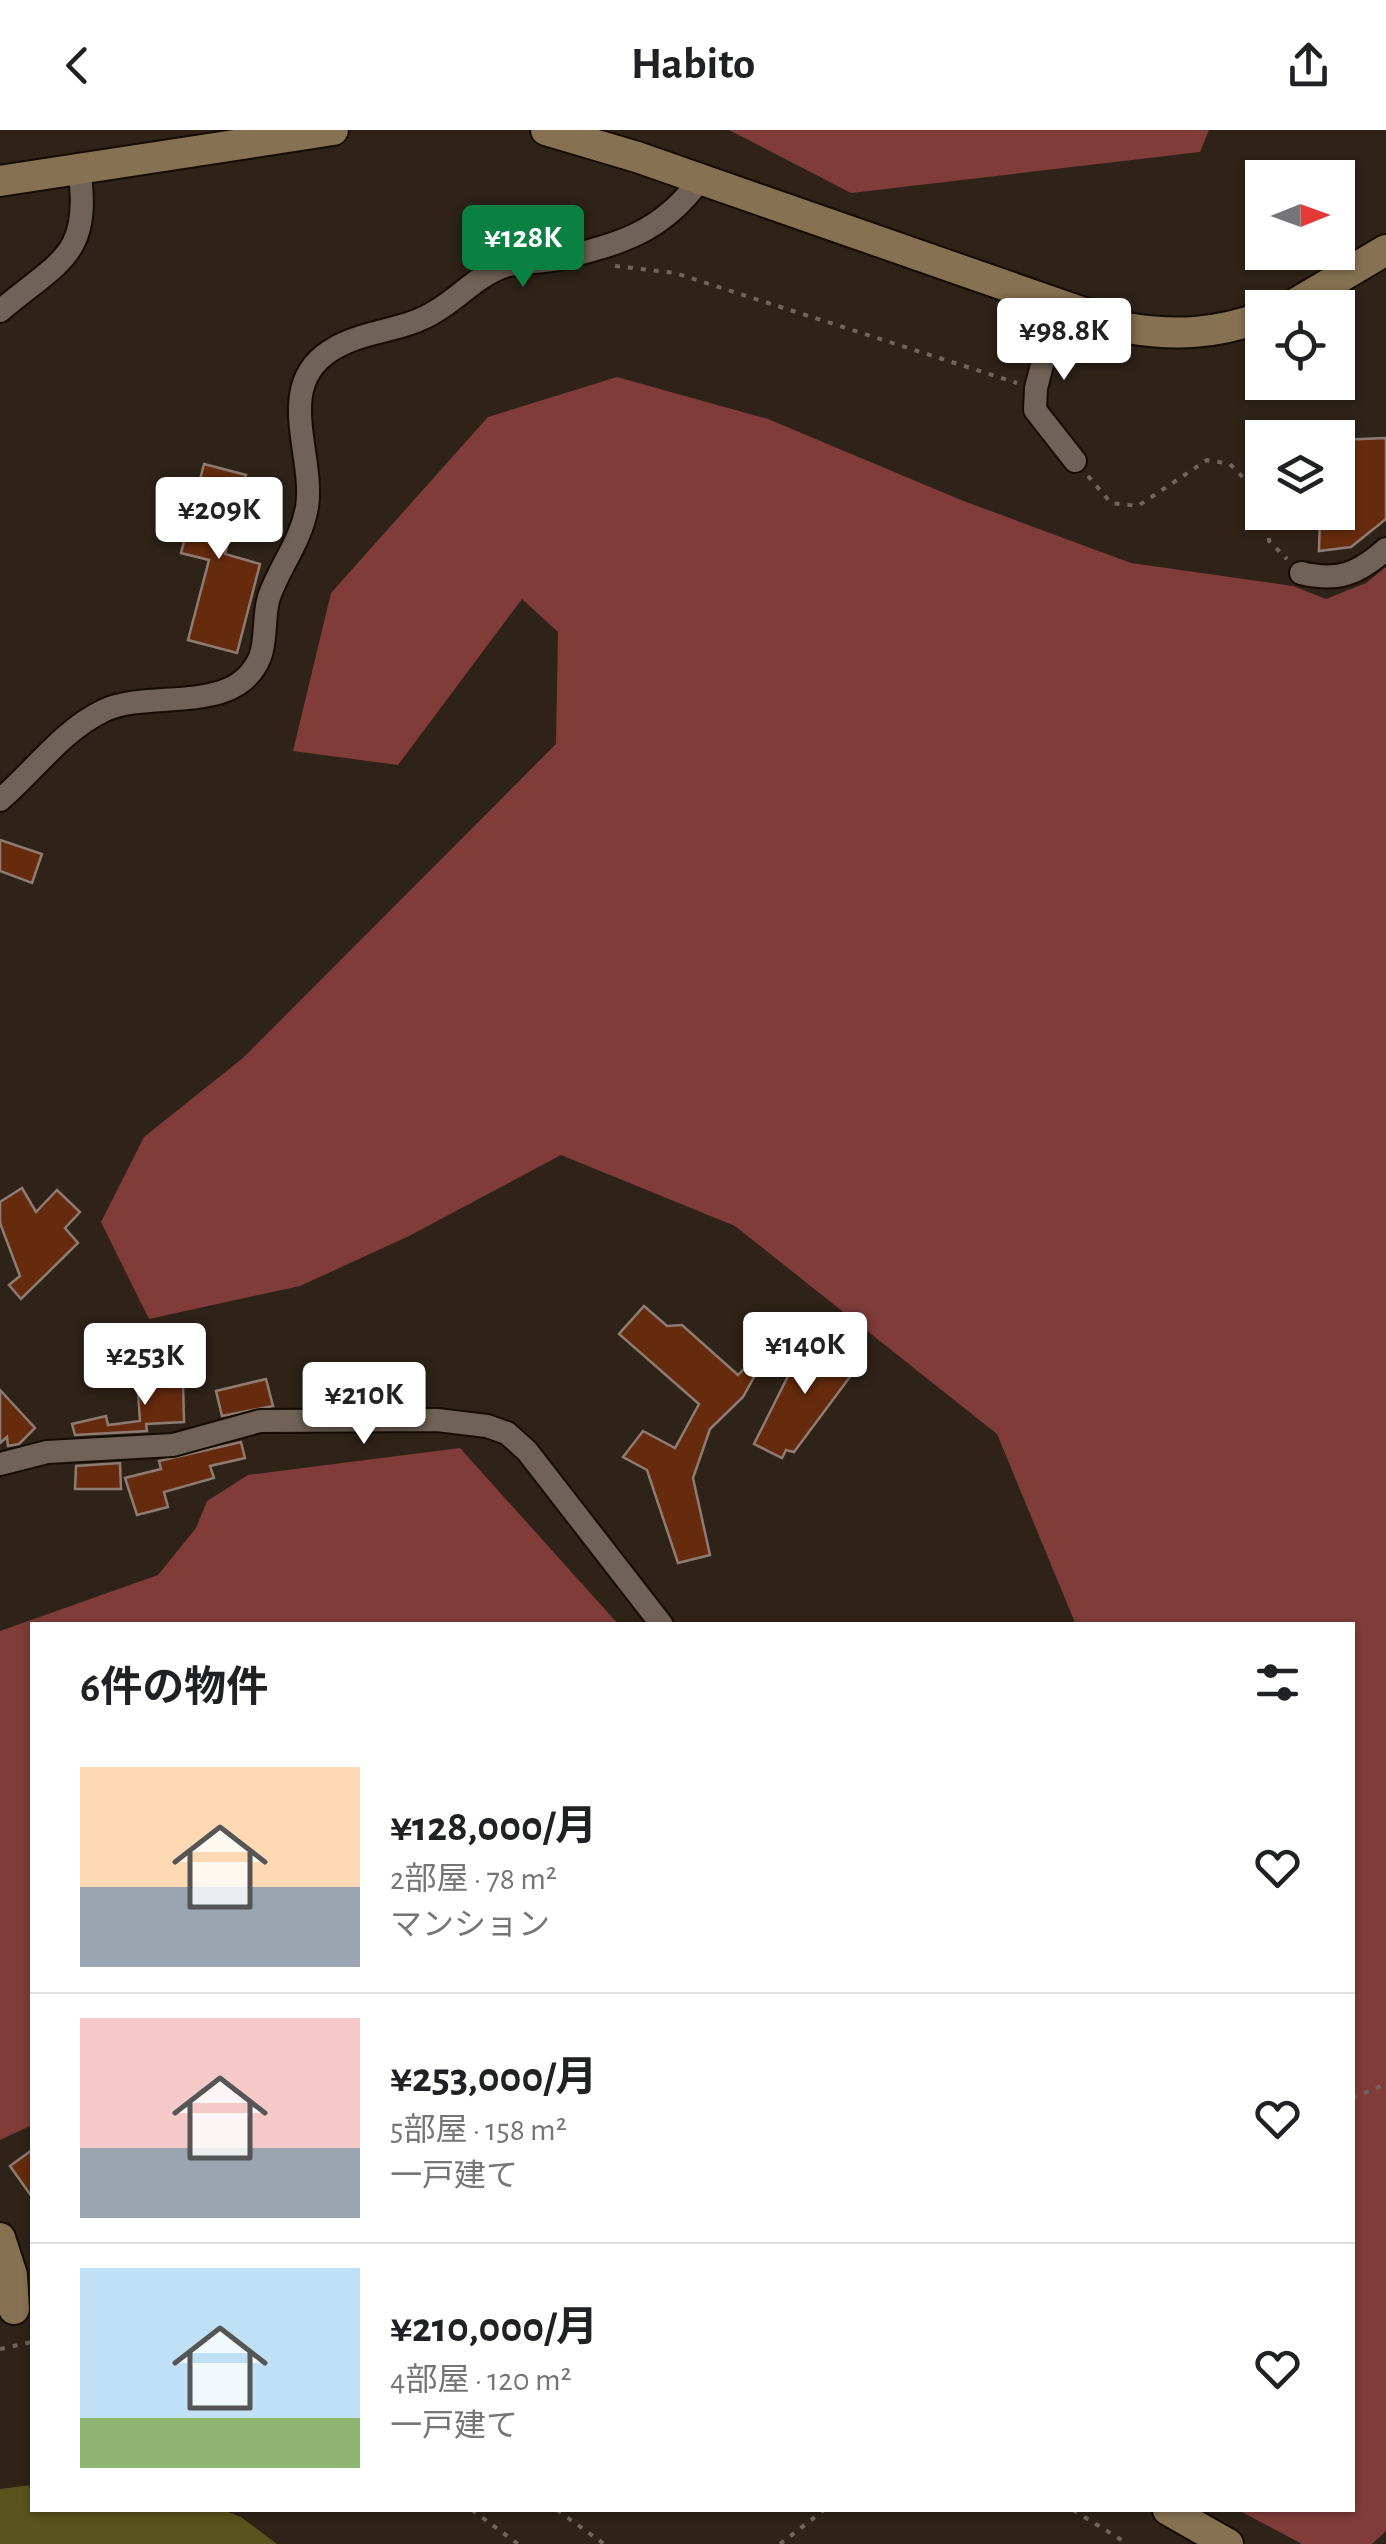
<!DOCTYPE html>
<html lang="ja">
<meta charset="utf-8">
<style>
:root{--surface:#fff;--page:#f6f6f6;--text:#202124;--muted:#757577;--line:#e0e0e0;--accent:#0b8043}
body{margin:0;font-family:"Alegreya Sans","Noto Sans JP",sans-serif;background:var(--page);color:var(--text);height:100vh;display:flex;flex-direction:column;font-size:38px;white-space:nowrap}
*{box-sizing:border-box;margin:0}
p{font-size:32px;color:var(--muted)}
.icon{flex:none;width:55px;height:55px;fill:none;stroke:currentColor;stroke-width:2;stroke-linecap:round;stroke-linejoin:round}
.map{position:relative;flex:1;overflow:hidden}
.details{position:absolute;left:30px;top:1492px;width:1325px;height:890px;display:flex;flex-direction:column;background:var(--surface);border-radius:0px;box-shadow:0 2px 8px #0004}
.details>*{flex:none}
.needle{width:65px;rotate:89deg}
.controls{position:absolute;left:1245px;top:30px;display:grid;gap:20px}
.controls a{display:grid;place-items:center;width:110px;height:110px;border-radius:0px;background:var(--surface);box-shadow:0 2px 8px #0004;font-size:50px}
.price{position:absolute;translate:-50% -85px;padding:0 22px;border-radius:10px;background:#fff;color:#222;font-size:32px;line-height:65px;filter:drop-shadow(0 2px 5px #0008)}
.price::after{content:'';position:absolute;left:50%;top:60px;width:30px;height:22px;margin-left:-15px;background:inherit;clip-path:polygon(0 0,100% 0,50% 100%)}
.price.selected{background:var(--accent);color:#fff}
ul{padding:0;list-style:none}
li{display:flex;align-items:center;gap:30px;height:250px;padding:0 50px}
li+li{border-top:2px solid var(--line)}
li span{display:grid;place-items:center;flex:none;width:280px;height:200px;border-radius:0px;color:#555}
li>.icon{margin-inline-start:auto}
span .icon{width:120px;height:120px;fill:#fffc;stroke-width:1}
li b{font-size:42px}
h2{display:flex;justify-content:space-between;align-items:center;height:120px;padding:0 50px;font-size:42px}
header{display:flex;justify-content:space-between;align-items:center;height:130px;padding:0 50px;background:var(--surface);font-size:45px;font-weight:700}
.map>svg:first-child{display:block}
</style>
<header><svg class="icon" aria-label="back" viewBox="0 0 24 24"><path d="M15 5l-7 7 7 7"/></svg>Habito<svg class="icon" aria-label="share" viewBox="0 0 24 24"><path d="M12 15V3M7 8l5-5 5 5M5 13v7h14v-7"/></svg></header>
<div class="map">
<svg width="1386" height="2414" viewBox="0 0 1386 2414">
<rect width="100%" height="100%" fill="#2f2318"/>
<g fill="#7f3c39">
<path d="M 729,0 L 1209,0 L 1200,22 L 851,63 Z"/>
<path d="M 617,247 L 768,289 L 961,370 L 1131,433 L 1293,456 L 1326,469 L 1366,453 L 1386,437 L 1386,2401 L 1372,2414 L 1302,2414 L 1238,2380 L 1352,2380 L 1352,1495 L 1076,1495 L 997,1304 L 735,1096 L 561,1025 L 409,1106 L 300,1156 L 149,1189 L 101,1092 L 144,1007 L 243,928 L 556,614 L 558,502 L 522,469 L 398,635 L 293,621 L 331,463 L 488,287 Z"/>
<path d="M 460,1318 L 619,1495 L 32,1495 L 32,1995 L 0,2010 L 0,1501 L 158,1445 L 196,1398 L 207,1371 L 248,1345 Z"/>
</g>
<path fill="#59531c" d="M 32,2355 L 32,2380 L 223,2380 L 241,2387 L 277,2414 L 0,2414 L 0,2359 Z"/>
<g fill="#662b0d" stroke="#8e7c74" stroke-width="2.5">
<path d="M 1386,308 L 1386,389 L 1351,417 L 1319,421 L 1320,382 L 1338,382 L 1338,310 Z"/>
<path d="M 204,334 L 246,345 L 225,424 L 260,434 L 237,523 L 188,510 L 209,430 L 181,423 Z"/>
<path d="M 0,710 L 42,724 L 32,753 L 0,741 Z"/>
<path d="M 22,1058 L 36,1082 L 57,1060 L 80,1082 L 65,1098 L 78,1113 L 21,1169 L 9,1155 L 20,1146 L 0,1093 L 0,1072 Z"/>
<path d="M 644,1176 L 667,1196 L 682,1195 L 738,1245 L 765,1217 L 769,1220 L 743,1267 L 710,1299 L 693,1348 L 710,1425 L 678,1433 L 647,1340 L 623,1327 L 643,1301 L 675,1318 L 699,1274 L 619,1204 Z"/>
<path d="M 95,1205 L 137,1206 L 136,1236 L 94,1235 Z"/>
<path d="M 817,1210 L 838,1224 L 842,1217 L 861,1232 L 794,1322 L 786,1320 L 782,1328 L 754,1314 L 804,1214 L 811,1221 Z"/>
<path d="M 171,1247 L 172,1251 L 183,1250 L 184,1292 L 146,1294 L 147,1301 L 75,1305 L 72,1294 L 106,1286 L 108,1295 L 140,1291 L 137,1248 Z"/>
<path d="M 266,1249 L 273,1276 L 222,1286 L 216,1261 Z"/>
<path d="M 0,1260 L 35,1298 L 19,1314 L 8,1316 L 7,1307 L 0,1313 Z"/>
<path d="M 241,1312 L 245,1328 L 210,1336 L 214,1348 L 164,1362 L 168,1377 L 137,1385 L 125,1348 L 161,1339 L 159,1331 Z"/>
<path d="M 120,1333 L 121,1359 L 75,1359 L 76,1336 Z"/>
<path d="M 32,2020 L 32,2067 L 10,2036 Z"/>
</g>
<g fill="none" stroke-linecap="round" stroke-linejoin="round">
<defs>
<g id="street">
<path d="M 1057,177 L 1036,258 L 1035,280 L 1075,331"/>
<path d="M 0,181 C 60,130 92,126 79,38"/>
<path d="M 1301,443 C 1338,452 1358,444 1386,419"/>
<path d="M 0,670 C 33,642 63,600 103,581 C 150,558 236,587 260,527 C 267,509 263,486 269,467 C 280,436 301,411 307,377 C 315,325 274,257 330,221 C 361,200 404,202 436,181 C 460,167 478,145 505,136 C 522,131 541,133 558,129 C 619,114 661,103 699,51"/>
<path d="M 0,1334 L 47,1322 L 173,1315 L 260,1291 L 437,1290 L 487,1296 L 507,1303 L 527,1321 L 662,1495"/>
</g>
<g id="secondary">
<path d="M 546,0 L 637,27 L 1127,198 C 1175,206 1216,204 1262,187"/>
<path d="M 0,51 L 333,0"/>
<path d="M 1288,178 L 1386,120"/>
<path d="M 0,2108 L 12,2145 L 14,2179"/>
<path d="M 1168,2380 L 1228,2414"/>
</g>
</defs>
<use href="#street" stroke="#160c04" stroke-width="26"/>
<use href="#secondary" stroke="#160c04" stroke-width="34"/>
<g stroke="#70655c" stroke-width="4" stroke-dasharray="5 8" stroke-linecap="butt">
<path d="M 615,136 L 675,143 L 1017,253"/>
<path d="M 1088,346 L 1111,373 L 1138,376 L 1207,330 L 1230,334 L 1262,367"/>
<path d="M 1268,382 L 1269,411 L 1287,429"/>
<path d="M 1352,1968 L 1386,1954"/>
<path d="M 0,2219 L 32,2212"/>
<path d="M 472,2380 L 518,2414"/>
<path d="M 557,2380 L 604,2414"/>
<path d="M 1073,2380 L 1128,2414"/>
<path d="M 780,2414 L 824,2380"/>
</g>
<use href="#street" stroke="#706256" stroke-width="22"/>
<use href="#secondary" stroke="#867152" stroke-width="30"/>
</g>
</svg>
<div class="controls">
<a><svg class="needle" viewBox="-14 -14 28 28"><path d="M0-13l5 13h-10z" fill="#e53935"/><path d="M0 13l5-13h-10z" fill="#757577"/></svg></a>
<a><svg class="icon" aria-label="locate" viewBox="0 0 24 24"><circle cx="12" cy="12" r="6"/><path d="M12 2v4M12 18v4M2 12h4M18 12h4"/></svg></a>
<a><svg class="icon" aria-label="layers" viewBox="0 0 24 24"><path d="M12 4l9 5-9 5-9-5zM3 14l9 5 9-5"/></svg></a>
</div>
<b class="price selected" style="left:523px;top:160px">¥128K</b>
<b class="price" style="left:1064px;top:253px">¥98.8K</b>
<b class="price" style="left:219px;top:432px">¥209K</b>
<b class="price" style="left:805px;top:1267px">¥140K</b>
<b class="price" style="left:145px;top:1278px">¥253K</b>
<b class="price" style="left:364px;top:1317px">¥210K</b>
<section class="details">
<h2>6件の物件<svg class="icon" aria-label="filters" viewBox="0 0 24 24"><path d="M4 7h16M4 17h16"/><circle cx="9" cy="7" r="2"/><circle cx="15" cy="17" r="2"/></svg></h2>
<ul>
<li><span style="background:linear-gradient(#ffd9b3 60%,#9aa5b1 0)"><svg class="icon" aria-label="home" viewBox="0 0 24 24"><path d="M3 11l9-7 9 7M6 9v11h12V9"/></svg></span><div><b>¥128,000/月</b><p>2部屋 · 78 m²</p><p>マンション</p></div><svg class="icon" aria-label="heart" viewBox="0 0 24 24"><path d="M12 20l-8-8c-3-5 5-10 8-4 3-6 11-1 8 4z"/></svg></li>
<li><span style="background:linear-gradient(#f6c9c9 65%,#9aa5b1 0)"><svg class="icon" aria-label="home" viewBox="0 0 24 24"><path d="M3 11l9-7 9 7M6 9v11h12V9"/></svg></span><div><b>¥253,000/月</b><p>5部屋 · 158 m²</p><p>一戸建て</p></div><svg class="icon" aria-label="heart" viewBox="0 0 24 24"><path d="M12 20l-8-8c-3-5 5-10 8-4 3-6 11-1 8 4z"/></svg></li>
<li><span style="background:linear-gradient(#bfe0f5 75%,#8fb573 0)"><svg class="icon" aria-label="home" viewBox="0 0 24 24"><path d="M3 11l9-7 9 7M6 9v11h12V9"/></svg></span><div><b>¥210,000/月</b><p>4部屋 · 120 m²</p><p>一戸建て</p></div><svg class="icon" aria-label="heart" viewBox="0 0 24 24"><path d="M12 20l-8-8c-3-5 5-10 8-4 3-6 11-1 8 4z"/></svg></li>
</ul>
</section>
</div>
